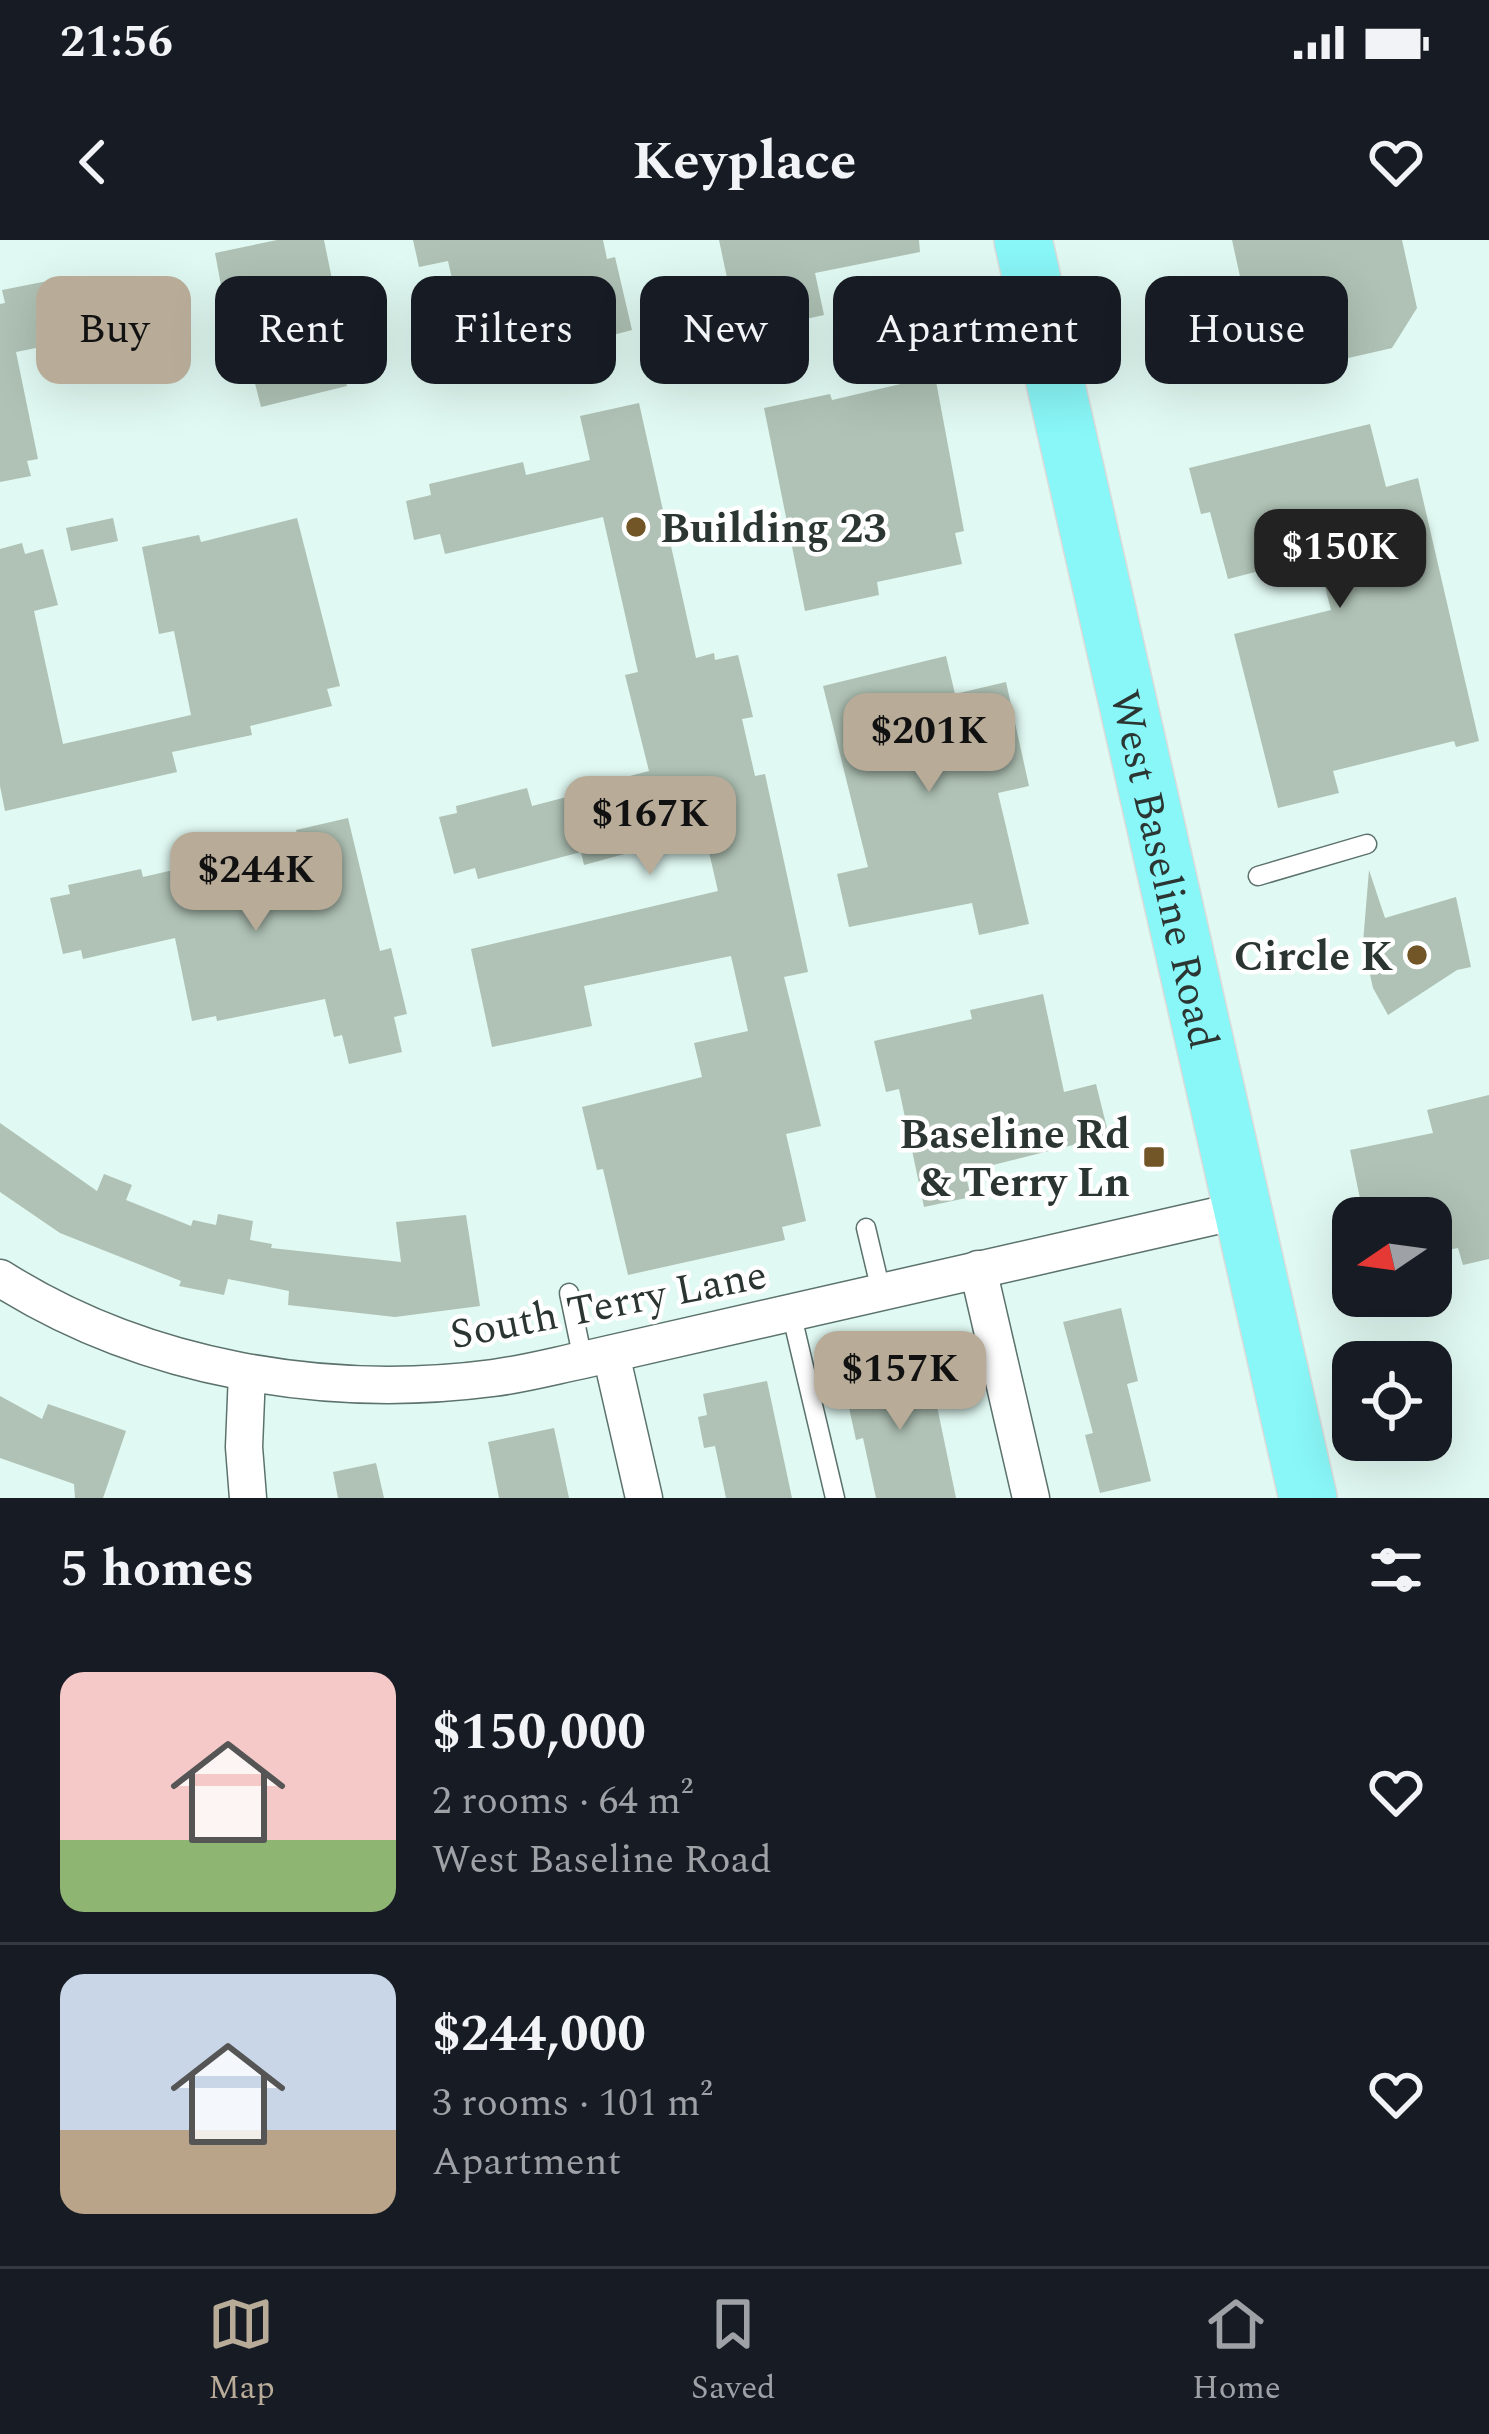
<!DOCTYPE html>
<meta charset="utf-8">
<style>
:root{--surface:#171b24;--page:#242831;--text:#f1f3f6;--muted:#9ea1a6;--line:#363941;--accent:#b8ac99}
body{margin:0;font-family:Spectral,serif;background:var(--page);color:var(--text);height:100vh;display:flex;flex-direction:column;font-size:45px;white-space:nowrap}
*{box-sizing:border-box;margin:0}
p{font-size:39px;color:var(--muted)}
.icon{flex:none;width:66px;height:66px;fill:none;stroke:currentColor;stroke-width:2;stroke-linecap:round;stroke-linejoin:round}
.map{position:relative;height:1258px;overflow:hidden}
.drawer{display:flex;flex-direction:column;background:var(--surface);flex:1}
.drawer>*{flex:none}
.hud{position:absolute;left:36px;top:36px;width:1419px;height:108px;display:flex;gap:24px}
.needle{width:78px;rotate:257deg}
.tools{position:absolute;left:1332px;top:957px;display:grid;gap:24px}
.tools a{display:grid;place-items:center;width:120px;height:120px;border-radius:24px;background:var(--surface);box-shadow:0 12px 48px #0002;font-size:60px}
.price{position:absolute;translate:-50% -102px;padding:0 27px;border-radius:24px;background:var(--accent);color:#111;font-size:39px;line-height:78px;filter:drop-shadow(0 3px 6px #0008)}
.price::after{content:'';position:absolute;left:50%;top:72px;width:36px;height:27px;margin-left:-18px;background:inherit;clip-path:polygon(0 0,100% 0,50% 100%)}
.price.current{background:#222;color:#fff}
ul{padding:0;list-style:none}
li{display:flex;align-items:center;gap:36px;height:300px;padding:0 60px}
li+li{border-top:3px solid var(--line)}
li span{display:grid;place-items:center;flex:none;width:336px;height:240px;border-radius:24px;color:#555}
li>.icon{margin-inline-start:auto}
span .icon{width:144px;height:144px;fill:#fffc;stroke-width:1}
li b{font-size:51px}
h2{display:flex;justify-content:space-between;align-items:center;height:144px;padding:0 60px;font-size:51px}
.chip{padding:0 42px;border-radius:24px;background:var(--surface);box-shadow:0 12px 48px #0002;font-size:42px;line-height:108px}
.chip.current{background:var(--accent);color:#111}
.status{display:flex;justify-content:space-between;align-items:center;height:84px;padding:0 60px;background:var(--surface);direction:ltr}
.status svg{height:33px;fill:currentColor}
header{display:flex;justify-content:space-between;align-items:center;height:156px;padding:0 60px;background:var(--surface);font-size:54px;font-weight:700}
.menu{display:flex;justify-content:space-around;align-items:center;height:168px;border-top:3px solid var(--line);background:var(--surface);font-size:33px;color:var(--muted)}
.menu a{display:grid;justify-items:center;gap:6px}
.menu .current{color:var(--accent)}
.map>svg:first-child{display:block}
</style>
<div class="status"><b>21:56</b><svg viewBox="0 0 49 12"><path d="M0 12V9h3v3zM5 12V6h3v6zM10 12V3h3v9zM15 12V0h3v12zM26 1h20v11H26zM47 4h2v5h-2z"/></svg></div>
<header><svg class="icon" aria-label="back" viewBox="0 0 24 24"><path d="M15 5l-7 7 7 7"/></svg>Keyplace<svg class="icon" aria-label="heart" viewBox="0 0 24 24"><path d="M12 20l-8-8c-3-5 5-10 8-4 3-6 11-1 8 4z"/></svg></header>
<div class="map">
<svg width="1489" height="1258" viewBox="0 0 1489 1258">
<rect width="100%" height="100%" fill="#e0f9f2"/>
<g fill="#afc2b5">
<path d="M 277,0 L 324,0 L 333,44 L 225,67 L 215,13 Z"/>
<path d="M 413,0 L 603,0 L 607,19 L 615,17 L 632,90 L 445,139 L 427,70 L 457,61 L 448,21 L 419,27 Z"/>
<path d="M 719,0 L 919,0 L 920,12 L 815,33 L 824,75 L 739,94 Z"/>
<path d="M 1232,0 L 1402,0 L 1417,68 L 1392,108 L 1252,140 L 1240,84 L 1250,82 Z"/>
<path d="M 58,39 L 60,49 L 94,42 L 105,94 L 16,112 L 38,219 L 27,221 L 31,236 L 0,242 L 0,64 L 5,63 L 2,50 Z"/>
<path d="M 158,74 L 170,124 L 144,131 L 132,80 Z"/>
<path d="M 334,91 L 347,146 L 261,167 L 247,112 Z"/>
<path d="M 935,136 L 964,291 L 955,293 L 962,324 L 877,342 L 879,355 L 805,371 L 764,168 L 830,154 L 832,160 Z"/>
<path d="M 639,163 L 696,418 L 714,413 L 715,420 L 738,415 L 753,477 L 742,479 L 755,536 L 765,534 L 808,732 L 784,737 L 821,886 L 786,894 L 806,981 L 782,987 L 785,1000 L 628,1035 L 603,929 L 597,930 L 582,867 L 702,837 L 694,803 L 748,791 L 731,716 L 584,746 L 592,786 L 492,807 L 471,709 L 718,651 L 702,582 L 651,595 L 654,606 L 584,625 L 581,612 L 478,639 L 475,628 L 454,634 L 439,577 L 457,573 L 456,566 L 527,548 L 532,566 L 613,545 L 611,541 L 649,531 L 625,435 L 638,432 L 603,277 L 445,314 L 440,294 L 414,300 L 406,261 L 431,255 L 429,244 L 523,222 L 526,235 L 590,220 L 580,176 Z"/>
<path d="M 1370,184 L 1386,247 L 1418,238 L 1479,501 L 1456,507 L 1454,501 L 1333,531 L 1339,553 L 1278,568 L 1234,394 L 1331,370 L 1317,316 L 1228,339 L 1210,272 L 1201,274 L 1189,228 Z"/>
<path d="M 113,278 L 118,301 L 71,311 L 66,288 Z"/>
<path d="M 297,278 L 340,446 L 327,449 L 332,466 L 250,486 L 252,495 L 172,512 L 177,532 L 5,571 L 0,546 L 0,309 L 22,303 L 25,314 L 43,309 L 58,365 L 34,371 L 63,504 L 191,475 L 174,391 L 159,394 L 142,307 L 199,295 L 201,302 Z"/>
<path d="M 946,416 L 955,454 L 1006,442 L 1029,546 L 998,553 L 1029,684 L 979,695 L 972,663 L 849,687 L 837,634 L 868,627 L 823,446 Z"/>
<path d="M 348,578 L 380,711 L 391,708 L 407,774 L 394,777 L 402,812 L 349,824 L 342,795 L 334,797 L 325,759 L 217,781 L 216,776 L 192,781 L 175,698 L 83,719 L 81,710 L 63,714 L 50,658 L 70,654 L 68,645 L 141,629 L 143,637 L 299,601 L 296,590 Z"/>
<path d="M 1369,630 L 1385,678 L 1456,657 L 1471,727 L 1457,730 L 1388,775 L 1373,748 L 1363,703 Z"/>
<path d="M 1043,754 L 1064,852 L 1096,844 L 1109,896 L 965,932 L 971,957 L 924,967 L 899,849 L 886,852 L 874,801 L 972,779 L 970,770 Z"/>
<path d="M 1489,855 L 1489,1019 L 1463,1025 L 1458,1008 L 1431,1013 L 1431,978 L 1364,978 L 1350,910 L 1433,893 L 1427,870 Z"/>
<path d="M 0,883 L 97,951 L 104,934 L 132,945 L 126,960 L 191,986 L 193,980 L 216,985 L 218,974 L 253,981 L 250,1000 L 272,1004 L 271,1008 L 401,1022 L 396,982 L 466,975 L 480,1066 L 395,1077 L 288,1065 L 289,1051 L 228,1039 L 224,1055 L 179,1046 L 181,1041 L 60,993 L 0,952 Z"/>
<path d="M 1121,1068 L 1138,1141 L 1127,1144 L 1151,1241 L 1100,1253 L 1085,1195 L 1093,1193 L 1063,1082 Z"/>
<path d="M 897,1116 L 904,1148 L 932,1142 L 956,1258 L 876,1258 L 863,1198 L 856,1200 L 845,1149 L 857,1147 L 852,1125 Z"/>
<path d="M 767,1141 L 792,1258 L 726,1258 L 715,1206 L 704,1208 L 698,1177 L 707,1175 L 703,1154 Z"/>
<path d="M 0,1156 L 42,1179 L 48,1164 L 126,1191 L 103,1258 L 75,1258 L 74,1244 L 0,1218 Z"/>
<path d="M 554,1188 L 569,1258 L 499,1258 L 488,1202 Z"/>
<path d="M 376,1223 L 384,1258 L 338,1258 L 333,1232 Z"/>
</g>
<g fill="none" stroke-linecap="round" stroke-linejoin="round">
<defs>
<g id="service">
<path d="M 1258,636 L 1367,604"/>
<path d="M 866,988 L 881,1051"/>
<path d="M 569,1053 L 583,1120"/>
<path d="M 791,1072 L 835,1258"/>
</g>
<g id="minor">
<path d="M 978,1029 L 1031,1258"/>
<path d="M 0,1038 C 144,1129 325,1160 493,1138 C 524,1134 554,1126 583,1120 L 1242,970"/>
<path d="M 611,1114 L 644,1258"/>
<path d="M 247,1133 L 244,1207 L 248,1258"/>
</g>
<g id="primary">
<path id="s1" d="M 1023,0 L 1308,1258"/>
</g>
</defs>
<use href="#service" stroke="#5c726c" stroke-width="21"/>
<use href="#minor" stroke="#5c726c" stroke-width="39"/>
<use href="#primary" stroke="#d9dbda" stroke-width="60"/>
<use href="#service" stroke="#fff" stroke-width="18"/>
<use href="#minor" stroke="#fff" stroke-width="36"/>
<use href="#primary" stroke="#89f6f7" stroke-width="57"/>
</g>
<g fill="#725628" stroke="#fff" stroke-width="4.5">
<circle cx="636" cy="287" r="12"/>
<circle cx="1417" cy="715" r="12"/>
<rect x="1142" y="905" width="24" height="24" rx="6"/>
</g>
<g text-anchor="middle" stroke-width="9" stroke-linejoin="round" paint-order="stroke">
<g font-size="42" font-weight="bold" fill="#2b3532" stroke="#fff" text-anchor="end">
<text x="660" y="302" text-anchor="start">Building 23</text>
<text x="1393" y="730">Circle K</text>
<text x="1130" y="908">Baseline Rd<tspan x="1130" dy="48">&amp; Terry Ln</tspan></text>
</g>
<g font-size="42" fill="#2b3532" stroke="#fff">
<text dy="15" stroke="none"><textPath href="#s1" startOffset="645">West Baseline Road</textPath></text>
<text transform="translate(608 1063) rotate(-11)" y="15">South Terry Lane</text>
</g>
</g>
</svg>
<div class="tools">
<a><svg class="needle" viewBox="-14 -14 28 28"><path d="M0-13l5 13h-10z" fill="#e53935"/><path d="M0 13l5-13h-10z" fill="#9ea1a6"/></svg></a>
<a><svg class="icon" aria-label="locate" viewBox="0 0 24 24"><circle cx="12" cy="12" r="6"/><path d="M12 2v4M12 18v4M2 12h4M18 12h4"/></svg></a>
</div>
<b class="price current" style="left:1340px;top:371px">$150K</b>
<b class="price" style="left:929px;top:555px">$201K</b>
<b class="price" style="left:650px;top:638px">$167K</b>
<b class="price" style="left:256px;top:694px">$244K</b>
<b class="price" style="left:900px;top:1193px">$157K</b>
<div class="hud">
<a class="chip current">Buy</a>
<a class="chip">Rent</a>
<a class="chip">Filters</a>
<a class="chip">New</a>
<a class="chip">Apartment</a>
<a class="chip">House</a>
</div>
</div>
<section class="drawer">
<h2>5 homes<svg class="icon" aria-label="filters" viewBox="0 0 24 24"><path d="M4 7h16M4 17h16"/><circle cx="9" cy="7" r="2"/><circle cx="15" cy="17" r="2"/></svg></h2>
<ul>
<li><span style="background:linear-gradient(#f6c9c9 70%,#8fb573 0)"><svg class="icon" aria-label="home" viewBox="0 0 24 24"><path d="M3 11l9-7 9 7M6 9v11h12V9"/></svg></span><div><b>$150,000</b><p>2 rooms · 64 m²</p><p>West Baseline Road</p></div><svg class="icon" aria-label="heart" viewBox="0 0 24 24"><path d="M12 20l-8-8c-3-5 5-10 8-4 3-6 11-1 8 4z"/></svg></li>
<li><span style="background:linear-gradient(#c9d6e8 65%,#b9a48a 0)"><svg class="icon" aria-label="home" viewBox="0 0 24 24"><path d="M3 11l9-7 9 7M6 9v11h12V9"/></svg></span><div><b>$244,000</b><p>3 rooms · 101 m²</p><p>Apartment</p></div><svg class="icon" aria-label="heart" viewBox="0 0 24 24"><path d="M12 20l-8-8c-3-5 5-10 8-4 3-6 11-1 8 4z"/></svg></li>
</ul>
</section>
<nav class="menu">
<a class="current"><svg class="icon" aria-label="map" viewBox="0 0 24 24"><path d="M3 6l6-2 6 2 6-2v14l-6 2-6-2-6 2zM9 4v14M15 6v14"/></svg>Map</a>
<a><svg class="icon" aria-label="saved" viewBox="0 0 24 24"><path d="M7 4h10v16l-5-4-5 4z"/></svg>Saved</a>
<a><svg class="icon" aria-label="home" viewBox="0 0 24 24"><path d="M3 11l9-7 9 7M6 9v11h12V9"/></svg>Home</a>
</nav>
